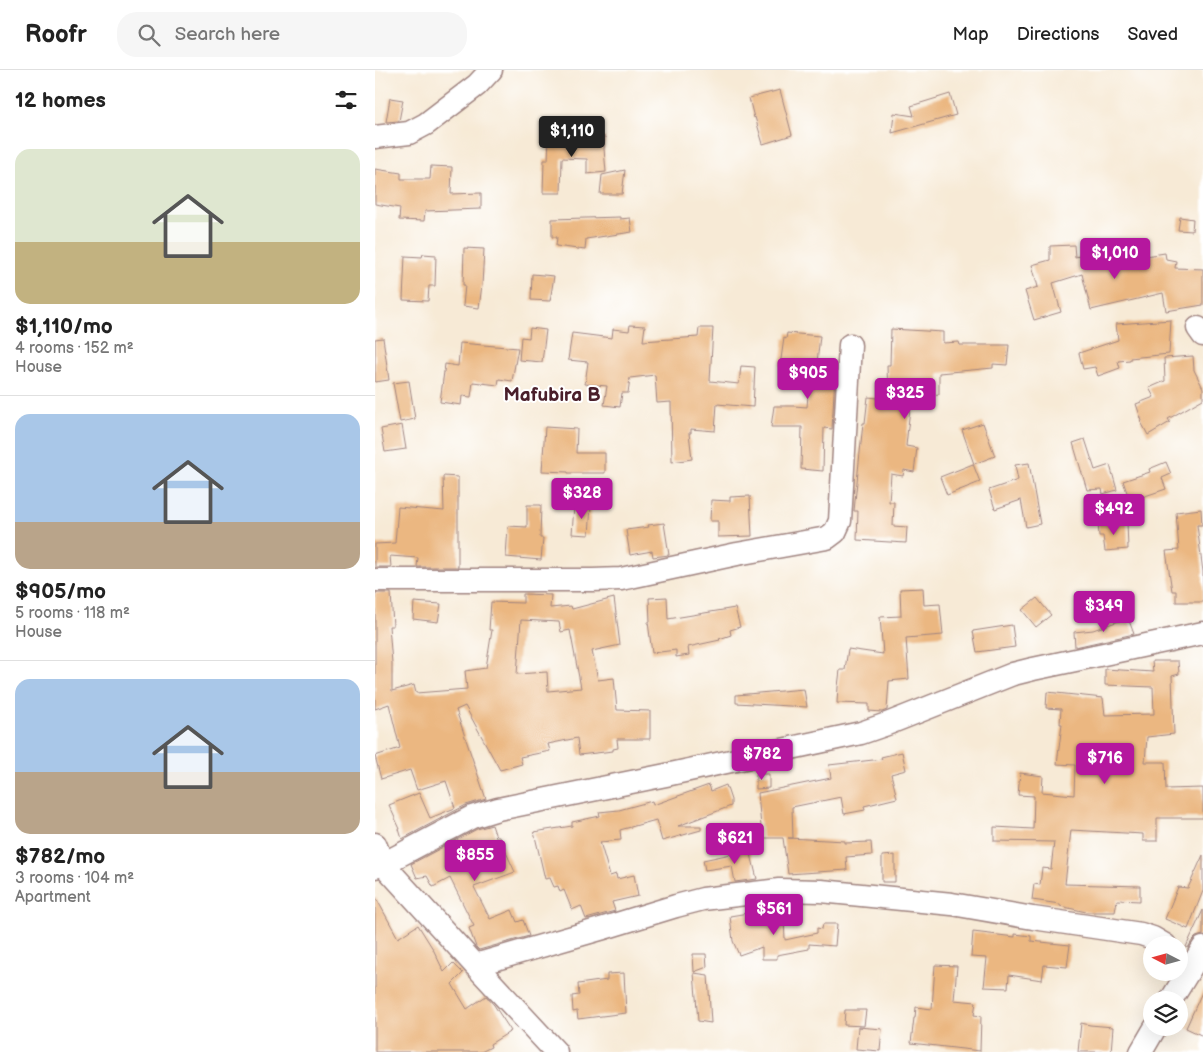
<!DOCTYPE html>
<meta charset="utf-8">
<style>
:root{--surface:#fff;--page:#f6f6f6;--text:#222;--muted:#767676;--line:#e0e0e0;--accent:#b5179e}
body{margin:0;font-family:"Balsamiq Sans",sans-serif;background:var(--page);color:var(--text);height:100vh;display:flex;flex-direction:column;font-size:19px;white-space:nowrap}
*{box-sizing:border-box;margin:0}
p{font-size:16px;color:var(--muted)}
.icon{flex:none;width:28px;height:28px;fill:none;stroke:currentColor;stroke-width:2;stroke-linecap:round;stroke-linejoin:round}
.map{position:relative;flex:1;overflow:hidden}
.sheet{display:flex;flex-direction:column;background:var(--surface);width:375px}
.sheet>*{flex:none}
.needle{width:32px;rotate:276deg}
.buttons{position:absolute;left:768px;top:866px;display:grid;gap:10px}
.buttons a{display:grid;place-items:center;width:45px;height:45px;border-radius:50%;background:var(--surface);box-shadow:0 5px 20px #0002;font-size:25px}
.price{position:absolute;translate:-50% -42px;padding:0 11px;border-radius:5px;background:var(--accent);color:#fff;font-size:16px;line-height:32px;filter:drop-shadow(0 1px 2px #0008)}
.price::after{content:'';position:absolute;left:50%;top:30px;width:15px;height:11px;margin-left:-8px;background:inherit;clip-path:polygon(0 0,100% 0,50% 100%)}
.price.current{background:#222;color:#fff}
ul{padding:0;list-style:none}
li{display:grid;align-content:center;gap:10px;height:265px;padding:0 15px}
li+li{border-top:1px solid var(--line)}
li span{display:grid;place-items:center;height:155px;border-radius:15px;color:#555}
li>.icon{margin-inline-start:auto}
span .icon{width:90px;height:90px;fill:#fffc;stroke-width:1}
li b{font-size:21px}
h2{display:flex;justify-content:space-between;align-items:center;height:60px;padding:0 15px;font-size:21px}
header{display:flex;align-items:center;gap:30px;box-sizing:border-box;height:70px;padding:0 25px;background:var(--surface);border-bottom:1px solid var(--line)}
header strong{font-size:24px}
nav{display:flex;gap:28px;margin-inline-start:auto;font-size:18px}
.search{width:350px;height:45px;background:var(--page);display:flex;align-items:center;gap:12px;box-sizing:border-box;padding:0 18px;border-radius:20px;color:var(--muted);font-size:19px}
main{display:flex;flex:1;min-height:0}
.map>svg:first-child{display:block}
</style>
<header>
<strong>Roofr</strong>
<div class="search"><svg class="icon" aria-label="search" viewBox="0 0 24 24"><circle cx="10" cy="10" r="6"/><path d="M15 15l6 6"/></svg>Search here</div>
<nav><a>Map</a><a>Directions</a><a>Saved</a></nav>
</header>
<main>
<section class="sheet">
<h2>12 homes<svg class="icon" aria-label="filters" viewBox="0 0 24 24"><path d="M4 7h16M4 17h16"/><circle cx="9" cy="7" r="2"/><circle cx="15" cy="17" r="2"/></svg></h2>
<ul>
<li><span style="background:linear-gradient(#dfe7d0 60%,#c2b280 0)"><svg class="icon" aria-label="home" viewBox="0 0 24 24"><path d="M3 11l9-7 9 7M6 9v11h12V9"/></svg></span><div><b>$1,110/mo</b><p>4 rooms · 152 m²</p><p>House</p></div></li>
<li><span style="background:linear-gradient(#a9c7e8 70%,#b9a48a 0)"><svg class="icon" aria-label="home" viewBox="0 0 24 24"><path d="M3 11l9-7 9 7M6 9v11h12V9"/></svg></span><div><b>$905/mo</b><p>5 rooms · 118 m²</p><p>House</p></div></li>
<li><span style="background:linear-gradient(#a9c7e8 60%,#b9a48a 0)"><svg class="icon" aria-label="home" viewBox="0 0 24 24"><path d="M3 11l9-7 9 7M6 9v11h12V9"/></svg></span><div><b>$782/mo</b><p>3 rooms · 104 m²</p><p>Apartment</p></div></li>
</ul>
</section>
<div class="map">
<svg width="828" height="982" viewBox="0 0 828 982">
<rect width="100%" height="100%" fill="#fff"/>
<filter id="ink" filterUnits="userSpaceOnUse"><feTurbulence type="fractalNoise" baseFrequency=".02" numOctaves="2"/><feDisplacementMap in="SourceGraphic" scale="10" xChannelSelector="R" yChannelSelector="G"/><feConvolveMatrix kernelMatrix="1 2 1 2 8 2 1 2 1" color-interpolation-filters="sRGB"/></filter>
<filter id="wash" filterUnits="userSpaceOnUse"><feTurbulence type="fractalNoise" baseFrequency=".0096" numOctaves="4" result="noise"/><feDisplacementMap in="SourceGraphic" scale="20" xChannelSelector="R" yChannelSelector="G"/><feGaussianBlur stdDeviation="1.12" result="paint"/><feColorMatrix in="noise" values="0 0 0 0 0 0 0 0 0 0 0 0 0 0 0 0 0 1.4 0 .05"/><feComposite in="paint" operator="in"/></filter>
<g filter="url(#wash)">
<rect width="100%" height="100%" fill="#f7ead6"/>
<g id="blocks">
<g fill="#ebb781" fill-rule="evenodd">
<path d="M 405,20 L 417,65 L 388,74 L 380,47 L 379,48 L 374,28 Z"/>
<path d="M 575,24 L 581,45 L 517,63 L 519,43 L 539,46 L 536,36 Z"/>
<path d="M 15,28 L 28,30 L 24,51 L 11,52 Z"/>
<path d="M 174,66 L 230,67 L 229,79 L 231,102 L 212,104 L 212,89 L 187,88 L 186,123 L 168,123 L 169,90 L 173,90 Z"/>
<path d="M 56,96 L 77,97 L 76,124 L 106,123 L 106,139 L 50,141 L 49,151 L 24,150 L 25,138 L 0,134 L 0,99 L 26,103 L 26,109 L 55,109 Z"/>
<path d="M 250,100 L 247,124 L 225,124 L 227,105 Z"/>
<path d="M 245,147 L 245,149 L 255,148 L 257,162 L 211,169 L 210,180 L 181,176 L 182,167 L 177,167 L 177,149 Z"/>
<path d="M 805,147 L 818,149 L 817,161 L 803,160 Z"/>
<path d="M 699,175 L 700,187 L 728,181 L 728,183 L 764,187 L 790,183 L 791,189 L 801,191 L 800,198 L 828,199 L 828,235 L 791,241 L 788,223 L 716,240 L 707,204 L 678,213 L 686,242 L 659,250 L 650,221 L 663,217 L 657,195 L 675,190 L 675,176 Z"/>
<path d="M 89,178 L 109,179 L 107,215 L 104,238 L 88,236 L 90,215 L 88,215 Z"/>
<path d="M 48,184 L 61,185 L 60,216 L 54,216 L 53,231 L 28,230 L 30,186 L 47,187 Z"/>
<path d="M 157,204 L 179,206 L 175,231 L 156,230 Z"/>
<path d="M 796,250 L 794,284 L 755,288 L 755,290 L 743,291 L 745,298 L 723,306 L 720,297 L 708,299 L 704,283 L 743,270 L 741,254 Z"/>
<path d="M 255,255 L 270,256 L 268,271 L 323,267 L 324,258 L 338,258 L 335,311 L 364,314 L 366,296 L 380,297 L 378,337 L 342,334 L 340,361 L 316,359 L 316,363 L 314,363 L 317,389 L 297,392 L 296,332 L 282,333 L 280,305 L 255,308 L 253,323 L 247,323 L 245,337 L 229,335 L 232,316 L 210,314 L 213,292 L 193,290 L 197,263 L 237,268 L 238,259 L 254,261 Z"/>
<path d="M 155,258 L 171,260 L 167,292 L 144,290 L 146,267 L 154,268 Z"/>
<path d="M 516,259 L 568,262 L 568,273 L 584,272 L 585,275 L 634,275 L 632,295 L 618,294 L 618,298 L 564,303 L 564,324 L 556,325 L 556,339 L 535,338 L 531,376 L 542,378 L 539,402 L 529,400 L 528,406 L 516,404 L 514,432 L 519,432 L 518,456 L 532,457 L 531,473 L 482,470 L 483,441 L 479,441 L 488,353 L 490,353 L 493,327 L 513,329 L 512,295 L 515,295 Z"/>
<path d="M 412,263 L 445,266 L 441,301 L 460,302 L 457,359 L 449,358 L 448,401 L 426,399 L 427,357 L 396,357 L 399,336 L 419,336 L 432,337 L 435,300 L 438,300 L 405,296 L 409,268 L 411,269 Z"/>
<path d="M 8,268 L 14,310 L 0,312 L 0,269 Z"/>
<path d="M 85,273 L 143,278 L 137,311 L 124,309 L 123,315 L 98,312 L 96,327 L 87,326 L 86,335 L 65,332 L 70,294 L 83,296 Z"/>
<path d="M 818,286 L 819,300 L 828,318 L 828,329 L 793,349 L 795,352 L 773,365 L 766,352 L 767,351 L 761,334 L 779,327 L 774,318 L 790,311 L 789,288 Z"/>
<path d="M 34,311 L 40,349 L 25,352 L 18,313 Z"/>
<path d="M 608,353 L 620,386 L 599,394 L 587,360 Z"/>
<path d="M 27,355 L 31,379 L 10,382 L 6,359 Z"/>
<path d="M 170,357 L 202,359 L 201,383 L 230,383 L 230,403 L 193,403 L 193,402 L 167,401 Z"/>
<path d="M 710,369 L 720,400 L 735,395 L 742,420 L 728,424 L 727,419 L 712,420 L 698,373 Z"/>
<path d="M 791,392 L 796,404 L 787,408 L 791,419 L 755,431 L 748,411 L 775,402 L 774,399 Z"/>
<path d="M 654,393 L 665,454 L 651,457 L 646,430 L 620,439 L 614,420 L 643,410 L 640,395 Z"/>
<path d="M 598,394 L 605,412 L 572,425 L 565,407 Z"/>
<path d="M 68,406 L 83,407 L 83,497 L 42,497 L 43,488 L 15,486 L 16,497 L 0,497 L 0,474 L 20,473 L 23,437 L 69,441 Z"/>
<path d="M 375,426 L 377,466 L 343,467 L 343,451 L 335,451 L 336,430 L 355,431 L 355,427 Z"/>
<path d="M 152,435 L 166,435 L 165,468 L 168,468 L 166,490 L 131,487 L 133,456 L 152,457 Z"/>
<path d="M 199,436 L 216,436 L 214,465 L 197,464 Z"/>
<path d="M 826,439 L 827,455 L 822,455 L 828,502 L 828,532 L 801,532 L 801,521 L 797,521 L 791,481 L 804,480 L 801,442 Z"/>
<path d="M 752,452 L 753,479 L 730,481 L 728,466 L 724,466 L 723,453 Z"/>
<path d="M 289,453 L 294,485 L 278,487 L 277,481 L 255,485 L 251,460 L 274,457 L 273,455 Z"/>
<path d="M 548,518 L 549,535 L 565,534 L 568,565 L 531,568 L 534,609 L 514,611 L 512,640 L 507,642 L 494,641 L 494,634 L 462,633 L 463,617 L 465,600 L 470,600 L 473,579 L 508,584 L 505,547 L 526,546 L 525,519 Z"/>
<path d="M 0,523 L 16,523 L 18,556 L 14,556 L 17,593 L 17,621 L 39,615 L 41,623 L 92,619 L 90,601 L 111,598 L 117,560 L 114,560 L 116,532 L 148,533 L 148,524 L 176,525 L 175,538 L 196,536 L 197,539 L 239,528 L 245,575 L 217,581 L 223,610 L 239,608 L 242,640 L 275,641 L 275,669 L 242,669 L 243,678 L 238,679 L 238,681 L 204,685 L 202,668 L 173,674 L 175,681 L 145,687 L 147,694 L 125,700 L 90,636 L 81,640 L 111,729 L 91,735 L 27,769 L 24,759 L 25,759 L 14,735 L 44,723 L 55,748 L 80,738 L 71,711 L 42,720 L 35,700 L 6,709 L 0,686 L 25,678 L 14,634 L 0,639 ZM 146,550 L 184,552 L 186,562 L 195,560 L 206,618 L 173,621 L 172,602 L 142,604 Z"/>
<path d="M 292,527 L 293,549 L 360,538 L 365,557 L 355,560 L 356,565 L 344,569 L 345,570 L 313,577 L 314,585 L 301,587 L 301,580 L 277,583 L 273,552 L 275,552 L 274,528 Z"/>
<path d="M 662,528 L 676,545 L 661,557 L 647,540 Z"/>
<path d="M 39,532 L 66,534 L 63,552 L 38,549 Z"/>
<path d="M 753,548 L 759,564 L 700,577 L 699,562 L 718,560 Z"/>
<path d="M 637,555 L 640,577 L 602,582 L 598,561 Z"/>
<path d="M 777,591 L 803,591 L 804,604 L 797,606 L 799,664 L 772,667 L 770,692 L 790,692 L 791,719 L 828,718 L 828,748 L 782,748 L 782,771 L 768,771 L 768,764 L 696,760 L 690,814 L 765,816 L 765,831 L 742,830 L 740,842 L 711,842 L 685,836 L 685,834 L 657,830 L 659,814 L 665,815 L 667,798 L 676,799 L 679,772 L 619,771 L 619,757 L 658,759 L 659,726 L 643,725 L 645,703 L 668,706 L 667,722 L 699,725 L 700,695 L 682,694 L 687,654 L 685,654 L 686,639 L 671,638 L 672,622 L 728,628 L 730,645 L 779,644 L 778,617 L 730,615 L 730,599 L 778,602 Z"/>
<path d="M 429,619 L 432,637 L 361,633 L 361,625 Z"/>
<path d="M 527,682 L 531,700 L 516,704 L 522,728 L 489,736 L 490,740 L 469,744 L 466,727 L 417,737 L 418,768 L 413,768 L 470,771 L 470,773 L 496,772 L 497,785 L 471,787 L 472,800 L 413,804 L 408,768 L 387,768 L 383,723 L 456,708 L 454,695 L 507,689 L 506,687 Z"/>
<path d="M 381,704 L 394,704 L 394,718 L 381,719 Z"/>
<path d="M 334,715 L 336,721 L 351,715 L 356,730 L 356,736 L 303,756 L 326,756 L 326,760 L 287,771 L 281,750 L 245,760 L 246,770 L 225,772 L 235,806 L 241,804 L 242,809 L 259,805 L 263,826 L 237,832 L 240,841 L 211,849 L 206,836 L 197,840 L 189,820 L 185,822 L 183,816 L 179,817 L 175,808 L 170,809 L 159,762 L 197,756 L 197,752 L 225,746 L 224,742 L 244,740 L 277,731 L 278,735 Z"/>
<path d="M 117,755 L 121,767 L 124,767 L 140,802 L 99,817 L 115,849 L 137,840 L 142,852 L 148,850 L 154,866 L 104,880 L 101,877 L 94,858 L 99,856 L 75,808 L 58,817 L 52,806 L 42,808 L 36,794 L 102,759 Z"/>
<path d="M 375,780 L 382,809 L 360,812 L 357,796 L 330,800 L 328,790 Z"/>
<path d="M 520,785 L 520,812 L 507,812 L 507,786 Z"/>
<path d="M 828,785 L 828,821 L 813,859 L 790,849 L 803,817 L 813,818 Z"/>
<path d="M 0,826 L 23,868 L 43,855 L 58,879 L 69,902 L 78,893 L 88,903 L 77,914 L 92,939 L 111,926 L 119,935 L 136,961 L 115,974 L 116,977 L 106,982 L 0,982 Z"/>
<path d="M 828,840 L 828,865 L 821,867 L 817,871 L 813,878 L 811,877 Z"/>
<path d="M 388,841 L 389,848 L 409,848 L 410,870 L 442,863 L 442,858 L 447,859 L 448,854 L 462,854 L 460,876 L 434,874 L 434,879 L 402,885 L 402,889 L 387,889 L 387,877 L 364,885 L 358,871 L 355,846 L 373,843 L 373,842 Z"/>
<path d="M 598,862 L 640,867 L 640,864 L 656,866 L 656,871 L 695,875 L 692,897 L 669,895 L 667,910 L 634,905 L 633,918 L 609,917 L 612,888 L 596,887 Z"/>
<path d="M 318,884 L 331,884 L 332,897 L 319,902 Z"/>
<path d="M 560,895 L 582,896 L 579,930 L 601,932 L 599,945 L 606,946 L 605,981 L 536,973 L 539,948 L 540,948 L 541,937 L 557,939 Z"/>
<path d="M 249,903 L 251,943 L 203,949 L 202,941 L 198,942 L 197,926 L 204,925 L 203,914 L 232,910 L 232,904 Z"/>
<path d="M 319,903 L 333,905 L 336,953 L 323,951 Z"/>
<path d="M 828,920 L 828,966 L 811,958 Z"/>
<path d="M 470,940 L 491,940 L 489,956 L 469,955 Z"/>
<path d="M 706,953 L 715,955 L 738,957 L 736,982 L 703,982 Z"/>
<path d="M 483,957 L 507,959 L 505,981 L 481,979 Z"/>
</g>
</g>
</g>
<g filter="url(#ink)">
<use href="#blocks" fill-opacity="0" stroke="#a08480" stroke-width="1"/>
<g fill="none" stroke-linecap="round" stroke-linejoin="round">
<defs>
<g id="minor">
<path d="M 0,67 L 34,63 L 51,54 L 102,15 L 116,0"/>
<path d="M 823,258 L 828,265"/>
<path d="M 0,510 L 218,510 L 246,509 L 362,484 L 452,468 L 460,462 L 465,451 L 475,275"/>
<path d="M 0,774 L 8,794 L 100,895 L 181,982"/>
<path d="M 0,797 L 8,794 L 97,747 L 123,739 L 291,705 L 486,663 L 512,654 L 638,604 L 658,599 L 828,563"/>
<path d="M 100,895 L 229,858 L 301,836 L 328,829 L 404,820 L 446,821 L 577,834 L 658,848 L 766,864 L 778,868 L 790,875"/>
<path d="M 796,930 L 828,878"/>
<path d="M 766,982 L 780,958"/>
</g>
</defs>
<use href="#minor" stroke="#a08480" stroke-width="25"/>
<use href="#minor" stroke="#fff" stroke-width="22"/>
</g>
</g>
<g text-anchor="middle" stroke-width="4" stroke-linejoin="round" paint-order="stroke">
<g font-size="19" font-weight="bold" fill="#4a1f2b" stroke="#fff">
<text x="177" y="331">Mafubira B</text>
</g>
</g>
</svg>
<div class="buttons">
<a><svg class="needle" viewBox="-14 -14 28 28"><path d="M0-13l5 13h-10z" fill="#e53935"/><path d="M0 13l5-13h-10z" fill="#767676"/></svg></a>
<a><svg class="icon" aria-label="layers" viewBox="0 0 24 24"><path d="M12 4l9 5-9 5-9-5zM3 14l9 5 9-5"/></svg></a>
</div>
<b class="price current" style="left:197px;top:88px">$1,110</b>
<b class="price" style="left:740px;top:210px">$1,010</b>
<b class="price" style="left:433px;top:330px">$905</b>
<b class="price" style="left:530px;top:350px">$325</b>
<b class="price" style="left:207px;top:450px">$328</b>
<b class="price" style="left:739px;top:466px">$492</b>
<b class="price" style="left:729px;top:563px">$349</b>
<b class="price" style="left:387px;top:711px">$782</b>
<b class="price" style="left:730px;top:715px">$716</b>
<b class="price" style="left:360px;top:795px">$621</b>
<b class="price" style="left:100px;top:812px">$855</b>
<b class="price" style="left:399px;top:866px">$561</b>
</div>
</main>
